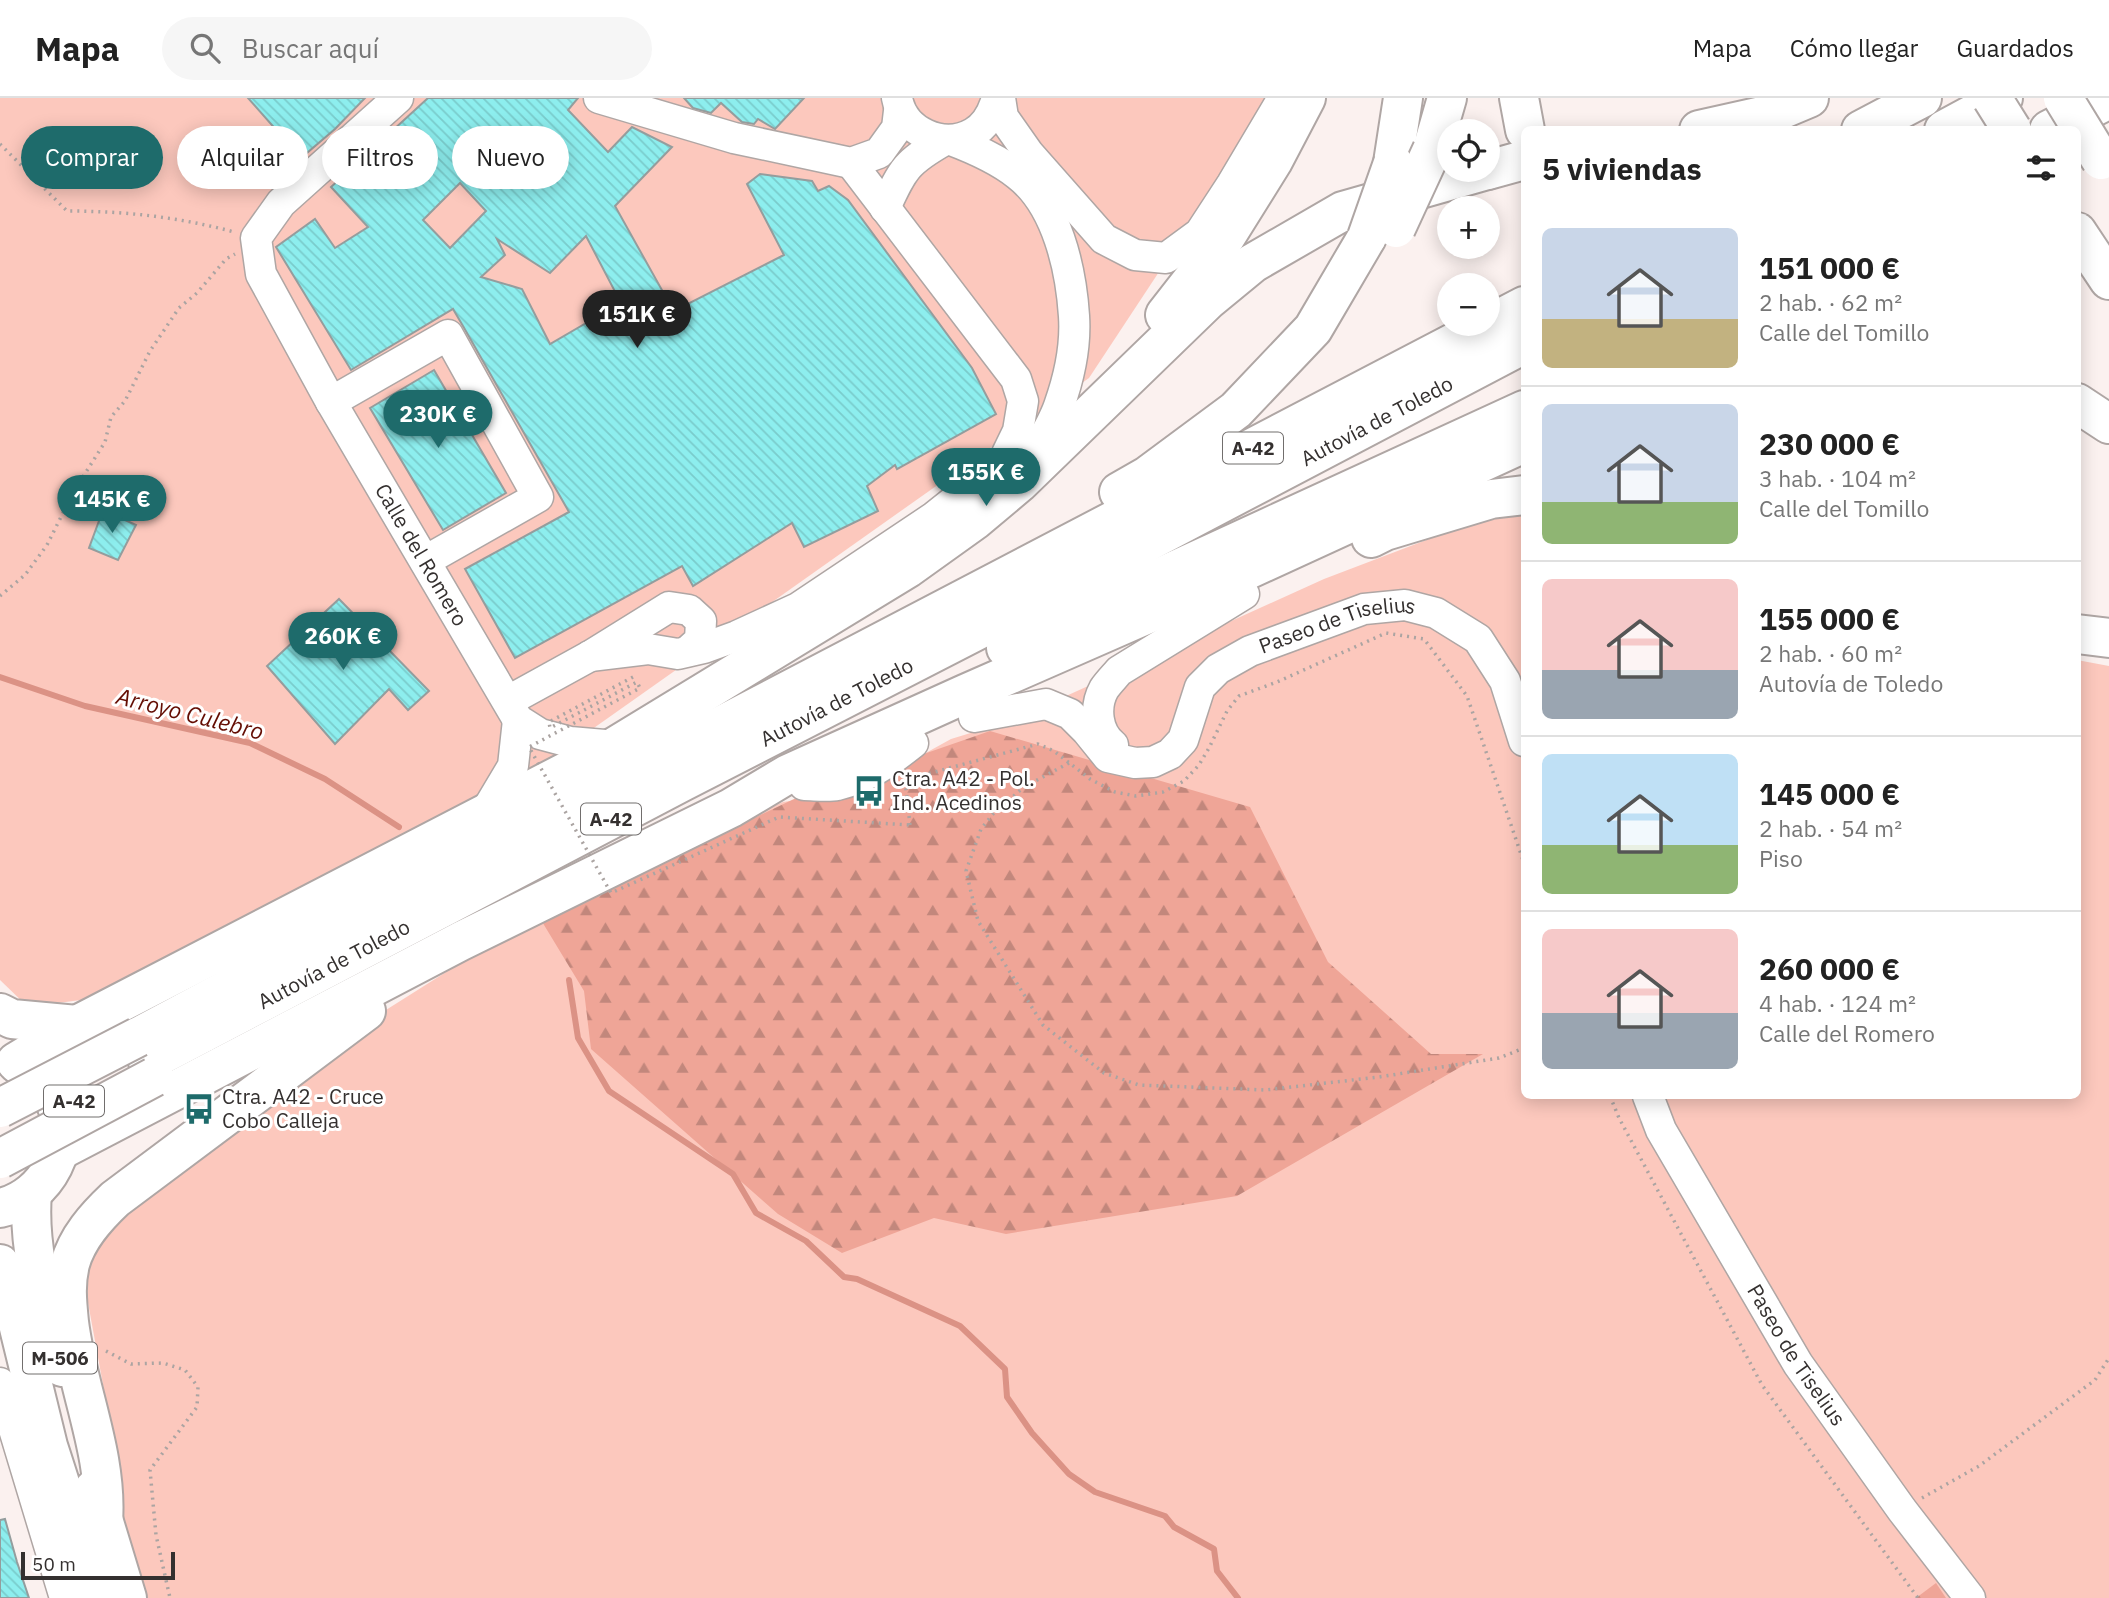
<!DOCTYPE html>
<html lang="es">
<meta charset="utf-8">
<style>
:root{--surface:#fff;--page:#f6f6f6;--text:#222;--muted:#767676;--line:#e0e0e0;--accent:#1e6b6b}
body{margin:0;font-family:"IBM Plex Sans",sans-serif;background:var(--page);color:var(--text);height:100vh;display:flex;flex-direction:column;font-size:26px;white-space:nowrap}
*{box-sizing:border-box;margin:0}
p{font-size:23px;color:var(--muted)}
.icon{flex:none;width:38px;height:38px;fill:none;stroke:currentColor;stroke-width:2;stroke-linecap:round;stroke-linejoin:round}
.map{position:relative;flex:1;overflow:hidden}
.sheet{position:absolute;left:1521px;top:28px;width:560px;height:973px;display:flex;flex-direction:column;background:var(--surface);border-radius:10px;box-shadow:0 4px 18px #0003}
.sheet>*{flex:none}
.top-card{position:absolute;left:21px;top:28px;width:665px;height:63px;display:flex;gap:14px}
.fabs{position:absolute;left:1437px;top:21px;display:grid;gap:14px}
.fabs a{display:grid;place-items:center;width:63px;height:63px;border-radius:50%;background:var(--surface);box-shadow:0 4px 18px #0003;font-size:35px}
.scale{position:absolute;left:21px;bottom:18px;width:154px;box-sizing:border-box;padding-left:7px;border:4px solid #34302f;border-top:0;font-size:19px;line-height:24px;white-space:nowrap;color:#34302f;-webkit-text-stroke:5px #fff;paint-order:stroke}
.price{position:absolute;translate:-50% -60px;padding:0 16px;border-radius:24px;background:var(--accent);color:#fff;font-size:23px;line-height:46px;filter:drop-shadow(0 2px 4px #0008)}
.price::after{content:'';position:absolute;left:50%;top:42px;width:21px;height:16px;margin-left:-10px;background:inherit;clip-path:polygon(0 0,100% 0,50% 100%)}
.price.current{background:#222;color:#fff}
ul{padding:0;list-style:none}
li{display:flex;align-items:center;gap:21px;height:175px;padding:0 21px}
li+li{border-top:2px solid var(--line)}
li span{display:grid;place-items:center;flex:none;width:196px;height:140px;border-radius:10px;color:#555}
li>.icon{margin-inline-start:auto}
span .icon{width:84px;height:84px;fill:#fffc;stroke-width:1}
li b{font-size:30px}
h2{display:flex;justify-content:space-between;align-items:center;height:84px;padding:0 21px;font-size:30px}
.chip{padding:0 24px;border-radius:32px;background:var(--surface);box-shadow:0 4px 18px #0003;font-size:24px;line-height:63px}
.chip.current{background:var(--accent);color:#fff}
header{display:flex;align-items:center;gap:42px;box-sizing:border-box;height:98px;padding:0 35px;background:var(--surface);border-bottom:2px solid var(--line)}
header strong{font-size:33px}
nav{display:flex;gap:38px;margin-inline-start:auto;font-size:24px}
.search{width:490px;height:63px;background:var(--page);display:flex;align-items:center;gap:18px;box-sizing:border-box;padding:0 24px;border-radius:38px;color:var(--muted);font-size:26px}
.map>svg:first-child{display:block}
</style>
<header>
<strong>Mapa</strong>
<div class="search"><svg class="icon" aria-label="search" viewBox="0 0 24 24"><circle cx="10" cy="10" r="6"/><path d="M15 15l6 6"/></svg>Buscar aquí</div>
<nav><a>Mapa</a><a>Cómo llegar</a><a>Guardados</a></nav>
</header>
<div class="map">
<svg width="2109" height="1500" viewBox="0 0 2109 1500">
<defs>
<pattern id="forest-firs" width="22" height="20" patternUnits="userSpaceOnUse" patternTransform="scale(1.75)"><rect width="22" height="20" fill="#efa597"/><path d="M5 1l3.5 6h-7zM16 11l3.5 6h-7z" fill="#c2877c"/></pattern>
<pattern id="building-back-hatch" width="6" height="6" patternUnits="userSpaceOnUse" patternTransform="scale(1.75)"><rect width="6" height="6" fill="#8deeee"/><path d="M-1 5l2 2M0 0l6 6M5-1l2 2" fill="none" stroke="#7acccc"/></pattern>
</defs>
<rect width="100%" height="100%" fill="#fbf1ef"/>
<g fill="#fcc8bd">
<path d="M 0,0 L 1268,0 L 1182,139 L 1089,280 L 516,685 L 88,901 L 28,909 L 0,882 Z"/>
<path d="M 1524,416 L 1524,998 L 2077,998 L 2077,562 L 2109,568 L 2109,1500 L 144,1500 L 124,1434 L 104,1292 L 84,1183 L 108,1127 L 378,917 L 527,823 L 783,704 L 857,693 L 951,641 L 1013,622 L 1324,481 L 1492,417 Z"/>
</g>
<g fill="url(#forest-firs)">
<path d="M 990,633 L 1250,709 L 1328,864 L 1431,956 L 1483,956 L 1237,1098 L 1006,1136 L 934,1120 L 842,1155 L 778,1116 L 591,951 L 584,893 L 541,822 L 794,701 Z"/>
<path d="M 1936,1485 L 1946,1500 L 1916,1500 Z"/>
</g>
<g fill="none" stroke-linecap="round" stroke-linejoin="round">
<g stroke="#db9285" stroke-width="6">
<path d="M 0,579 L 85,608 L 250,645 L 325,681 L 399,729"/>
<path d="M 569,882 L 578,940 L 609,993 L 733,1076 L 756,1115 L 806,1143 L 844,1179 L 857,1181 L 960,1228 L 1005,1271 L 1007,1299 L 1032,1335 L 1069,1376 L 1095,1394 L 1165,1418 L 1174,1429 L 1214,1451 L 1217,1473 L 1238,1500"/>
</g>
</g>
<g fill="url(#building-back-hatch)" stroke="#949d9d" stroke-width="2" fill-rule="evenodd">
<path d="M 248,0 L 365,0 L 335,31 L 301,60 Z"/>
<path d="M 428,0 L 578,0 L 568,12 L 608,54 L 632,29 L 672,49 L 615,108 L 663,194 L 669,193 L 678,211 L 784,157 L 747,86 L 760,76 L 812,83 L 818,93 L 829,88 L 848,102 L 972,270 L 996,316 L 897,371 L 895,367 L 867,388 L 878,413 L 804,449 L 792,425 L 693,488 L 682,468 L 515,560 L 465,471 L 569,414 L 463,228 L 453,211 L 351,272 L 276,149 L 315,121 L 335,150 L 368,129 L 331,89 ZM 460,85 L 486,113 L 450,150 L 423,122 ZM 586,138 L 621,205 L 608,212 L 616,218 L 605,214 L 550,246 L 522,191 L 481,179 L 505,157 L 497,141 L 550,175 Z"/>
<path d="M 684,0 L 804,0 L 775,31 L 758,21 L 754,26 L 742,24 L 721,5 L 711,15 L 693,10 Z"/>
<path d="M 434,272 L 506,395 L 443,432 L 370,310 Z"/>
<path d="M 103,412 L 136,427 L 118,462 L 89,450 Z"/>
<path d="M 339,501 L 429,593 L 408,612 L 389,591 L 335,646 L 267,568 Z"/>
<path d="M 5,1421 L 17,1464 L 29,1500 L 0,1500 L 0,1422 Z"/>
</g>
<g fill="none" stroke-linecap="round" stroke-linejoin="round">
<defs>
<g id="minor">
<path id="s1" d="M 398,0 L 281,105 L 256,140 L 261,176 L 331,304 L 518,622 L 540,636 L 570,644 L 616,648"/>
<path d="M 599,0 L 734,40 L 851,65 L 879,55 L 897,30 L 899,13"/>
<path d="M 897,0 C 903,34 943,52 973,35 C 986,28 993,14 997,0"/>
<path d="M 1000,0 L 1003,19 L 1029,56 L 1104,141 L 1135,157 L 1166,160 L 1200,135 L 1232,86 L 1283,0"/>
<path d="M 951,42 C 975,51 998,61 1018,77 C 1057,107 1071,171 1074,218 C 1076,248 1069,280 1059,308 C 1052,328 1039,347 1029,365"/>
<path d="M 885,110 C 903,71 906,64 945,42"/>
<path d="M 331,304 L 448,237 L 538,399 L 425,463"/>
<path d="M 590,558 L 648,551 L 678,556 L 704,550 L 737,538 L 798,510 L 934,419 L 1003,364 L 1018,333 L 1023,303 L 1016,281 L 851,65"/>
<path d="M 508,603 L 590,558 L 669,509 L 689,512 L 701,523 L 700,542 L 688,553"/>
<path id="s2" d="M 974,619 L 1046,606 L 1070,616 L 1087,633 L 1108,659 L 1135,665 L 1153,664 L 1170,656 L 1183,642 L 1200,589 L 1218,571 L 1250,553 L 1364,511 L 1405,507 L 1436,515 L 1478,541 L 1505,583 L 1524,643"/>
<path d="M 1113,647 C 1097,634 1094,609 1104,591 C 1108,585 1114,579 1119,573 L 1244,496"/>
<path d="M 804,687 C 814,687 827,689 837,687 C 868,680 889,664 913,645"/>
<path d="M 485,715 L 513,668 L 518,622"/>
<path id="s3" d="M 1648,998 L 1661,1032 L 1798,1266 L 1902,1412 L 1970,1500"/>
<path d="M 0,1285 L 65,1500"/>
</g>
<g id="major">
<path d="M 32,1095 C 27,1156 47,1211 62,1269"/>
<path d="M 0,1110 C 47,1100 77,1044 53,1000 C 44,985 32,975 18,966"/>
<path d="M 0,1166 L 9,1189 L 48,1348 L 97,1500"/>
<path d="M 94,1391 L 127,1500"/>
</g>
<g id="highway">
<path d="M 1519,0 L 1525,32"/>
<path d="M 1699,32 L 1771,16 L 1809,0"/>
<path d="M 1861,32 L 1922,0"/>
<path d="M 1944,32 L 2003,0"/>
<path d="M 2049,32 L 2109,1"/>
<path d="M 1432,52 L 1447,0"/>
<path d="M 1393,65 L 1403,0"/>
<path d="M 1488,72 L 1524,62"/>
<path d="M 2077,134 L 2109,182"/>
<path d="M 1165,217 L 1225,140 L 1273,63 L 1306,0"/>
<path d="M 2077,305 L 2109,326"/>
<path d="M 1119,394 L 1147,378 L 1236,312 L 1313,231 L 1367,139"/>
<path d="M 1371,440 L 1385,433 L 1491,401 L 1524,397"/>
<path d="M 2077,536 L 2109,540"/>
<path d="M 1006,550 L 1524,312"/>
<path d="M 0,915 L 12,921 L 77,927"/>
<path d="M 138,939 L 680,649 L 1524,208"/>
<path d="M 16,964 L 77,927 L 616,648 L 908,470 L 975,422 L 1019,385 L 1208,202 L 1253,165 L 1343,113 L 1487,72"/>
<path id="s4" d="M 148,964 L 682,684 L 1075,482 L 1524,246"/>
<path d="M 59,1053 L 461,843 L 731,710 L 788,676 L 965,596 L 1232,479 L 1524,345"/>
<path d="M 103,1424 C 108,1356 77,1291 69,1224 C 67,1204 65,1186 70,1166 C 77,1140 96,1119 115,1101 L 366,913"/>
</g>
</defs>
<use href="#minor" stroke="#afa6a4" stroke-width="33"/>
<use href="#major" stroke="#afa6a4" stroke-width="42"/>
<use href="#highway" stroke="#afa6a4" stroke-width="42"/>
<g stroke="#aba4a2" stroke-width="3.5" stroke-dasharray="2 5" stroke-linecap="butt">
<path d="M 0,46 L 67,113 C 124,113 179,119 234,134"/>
<path d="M 0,498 L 25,477 L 47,447 L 74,393 L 105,344 L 111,319 L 125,303 L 150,253 L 179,210 L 197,195 L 226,161 L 235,156"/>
<path d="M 1069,665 L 1024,689 L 993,716 L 981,731 L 966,773 L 978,823 L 1043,927 L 1104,975 L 1139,987 L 1265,992 L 1379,979 L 1499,960 L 1524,950"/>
<path d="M 910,727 L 905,682 L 1038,646 L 1054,653 L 1090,681 L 1115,694 L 1136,698 L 1163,694 L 1184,683 L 1199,667 L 1209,650 L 1227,613 L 1239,598 L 1277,584 L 1386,535 L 1424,541 L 1467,598 L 1524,765"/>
<path d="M 1610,998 L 1619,1020 L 1762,1287 L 1918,1500"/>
<path d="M 106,1253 L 131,1266 L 163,1265 L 185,1272 L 198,1289 L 197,1309 L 150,1372 L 156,1437 L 170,1500"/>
<path d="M 1922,1400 L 1979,1368 L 2095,1282 L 2109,1260"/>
</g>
<use href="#minor" stroke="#fff" stroke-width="30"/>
<use href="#major" stroke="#fff" stroke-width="38"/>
<use href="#highway" stroke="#fff" stroke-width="38"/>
<defs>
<g id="highway-bridge">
<path d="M 1992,0 L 2012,32"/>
<path d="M 2063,0 L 2101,62"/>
<path d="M 1396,130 L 1432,52"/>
<path d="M 1367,139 L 1393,65"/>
<path d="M 0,1010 L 138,939"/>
<path d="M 0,1061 L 154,979"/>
</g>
</defs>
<use href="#highway-bridge" stroke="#afa6a4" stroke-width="42" stroke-linecap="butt"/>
<path stroke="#aba4a2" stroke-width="3.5" stroke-dasharray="2 5" stroke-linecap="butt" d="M 633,579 L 549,624 L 550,630 L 637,584 L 640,590 L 529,649 L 611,795 L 779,719 L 910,727"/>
<use href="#highway-bridge" stroke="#fff" stroke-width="38"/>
</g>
<defs>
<symbol id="bus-bare" viewBox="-9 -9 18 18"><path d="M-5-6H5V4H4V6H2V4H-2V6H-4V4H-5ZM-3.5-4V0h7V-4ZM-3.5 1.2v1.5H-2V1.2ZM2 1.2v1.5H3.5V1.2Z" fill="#1e6b6b" stroke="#fff" stroke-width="2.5" paint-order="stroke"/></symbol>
</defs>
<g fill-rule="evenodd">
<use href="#bus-bare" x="847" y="671" width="44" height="44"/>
<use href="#bus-bare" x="177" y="989" width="44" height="44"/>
</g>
<g text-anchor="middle" stroke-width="6" stroke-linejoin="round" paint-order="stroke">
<g fill="#fff" stroke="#716e6d" stroke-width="2">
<rect x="1223" y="334.5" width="60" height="31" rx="5"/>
<rect x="581" y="705.5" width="60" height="31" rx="5"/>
<rect x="44" y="987.5" width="60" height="31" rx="5"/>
<rect x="23" y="1244.5" width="74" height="31" rx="5"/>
</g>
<g font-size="19" font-weight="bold" fill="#34302f">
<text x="1253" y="357">A-42</text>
<text x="611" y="728">A-42</text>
<text x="74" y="1010">A-42</text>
<text x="60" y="1267">M-506</text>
</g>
<g font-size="21" fill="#34302f" stroke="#fff">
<text dy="7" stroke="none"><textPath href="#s4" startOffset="1386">Autovía de Toledo</textPath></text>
<text dy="7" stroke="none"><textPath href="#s1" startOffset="560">Calle del Romero</textPath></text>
<text dy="7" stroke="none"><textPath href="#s2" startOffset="450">Paseo de Tiselius</textPath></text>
<text dy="7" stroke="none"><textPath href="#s4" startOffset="777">Autovía de Toledo</textPath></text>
<text dy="7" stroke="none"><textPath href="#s4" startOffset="210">Autovía de Toledo</textPath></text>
<text dy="7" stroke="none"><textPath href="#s3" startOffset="299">Paseo de Tiselius</textPath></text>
</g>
<g font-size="21" fill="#34302f" stroke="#fff" text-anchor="start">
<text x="892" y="688">Ctra. A42 - Pol.<tspan x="892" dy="24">Ind. Acedinos</tspan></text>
<text x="222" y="1006">Ctra. A42 - Cruce<tspan x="222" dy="24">Cobo Calleja</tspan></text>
</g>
<g font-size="23" font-style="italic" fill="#640d03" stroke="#fff">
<text transform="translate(190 616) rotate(14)" y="8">Arroyo Culebro</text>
</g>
</g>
</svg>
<div class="fabs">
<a><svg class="icon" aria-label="locate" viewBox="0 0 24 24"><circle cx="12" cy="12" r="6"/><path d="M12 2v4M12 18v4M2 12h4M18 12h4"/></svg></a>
<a>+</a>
<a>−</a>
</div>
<div class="scale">50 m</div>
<b class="price current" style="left:637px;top:252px">151K €</b>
<b class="price" style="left:438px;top:352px">230K €</b>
<b class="price" style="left:986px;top:410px">155K €</b>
<b class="price" style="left:112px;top:437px">145K €</b>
<b class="price" style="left:343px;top:574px">260K €</b>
<div class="top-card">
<a class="chip current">Comprar</a>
<a class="chip">Alquilar</a>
<a class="chip">Filtros</a>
<a class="chip">Nuevo</a>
</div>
<section class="sheet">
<h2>5 viviendas<svg class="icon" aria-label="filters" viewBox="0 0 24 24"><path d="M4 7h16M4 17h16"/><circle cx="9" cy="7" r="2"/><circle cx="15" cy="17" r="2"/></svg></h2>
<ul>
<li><span style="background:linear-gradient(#c9d6e8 65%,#c2b280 0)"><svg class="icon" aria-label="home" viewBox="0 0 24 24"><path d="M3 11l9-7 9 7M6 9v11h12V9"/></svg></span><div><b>151 000 €</b><p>2 hab. · 62 m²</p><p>Calle del Tomillo</p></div></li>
<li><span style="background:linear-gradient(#c9d6e8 70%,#8fb573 0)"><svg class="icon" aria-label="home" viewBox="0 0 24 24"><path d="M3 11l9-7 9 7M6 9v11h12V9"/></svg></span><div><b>230 000 €</b><p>3 hab. · 104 m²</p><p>Calle del Tomillo</p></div></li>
<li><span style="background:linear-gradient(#f6c9c9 65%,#9aa5b1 0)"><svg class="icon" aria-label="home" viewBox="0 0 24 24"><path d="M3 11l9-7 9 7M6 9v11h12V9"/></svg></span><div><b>155 000 €</b><p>2 hab. · 60 m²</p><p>Autovía de Toledo</p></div></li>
<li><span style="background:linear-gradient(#bfe0f5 65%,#8fb573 0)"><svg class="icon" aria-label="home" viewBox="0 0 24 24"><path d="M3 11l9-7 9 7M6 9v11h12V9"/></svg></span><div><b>145 000 €</b><p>2 hab. · 54 m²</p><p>Piso</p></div></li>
<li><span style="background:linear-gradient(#f6c9c9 60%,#9aa5b1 0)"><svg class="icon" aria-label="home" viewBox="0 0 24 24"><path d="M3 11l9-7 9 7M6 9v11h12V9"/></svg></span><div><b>260 000 €</b><p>4 hab. · 124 m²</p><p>Calle del Romero</p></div></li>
</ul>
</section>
</div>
